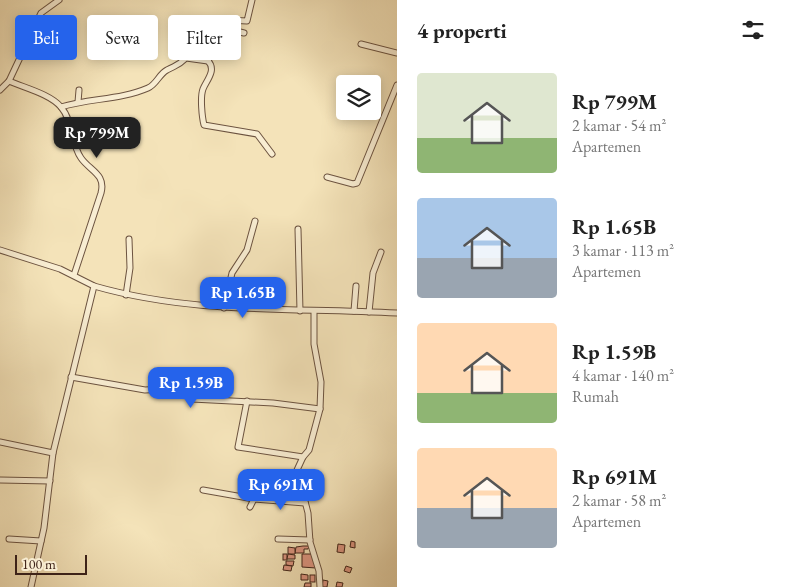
<!DOCTYPE html>
<html lang="id">
<meta charset="utf-8">
<style>
:root{--surface:#fff;--page:#f6f6f6;--text:#222;--muted:#767676;--accent:#2563eb}
body{margin:0;font-family:"EB Garamond",serif;background:var(--page);color:var(--text);height:100vh;display:flex;flex-direction:column;font-size:19px;white-space:nowrap}
*{box-sizing:border-box;margin:0}
p{font-size:16px;color:var(--muted)}
.icon{flex:none;width:28px;height:28px;fill:none;stroke:currentColor;stroke-width:2;stroke-linecap:round;stroke-linejoin:round}
.map{position:relative;flex:1;overflow:hidden}
.sheet{display:flex;flex-direction:column;background:var(--surface);width:390px}
.sheet>*{flex:none}
.guide{position:absolute;left:15px;top:15px;width:306px;height:45px;display:flex;gap:10px}
.buttons{position:absolute;left:336px;top:75px;display:grid;gap:10px}
.buttons a{display:grid;place-items:center;width:45px;height:45px;border-radius:5px;background:var(--surface);box-shadow:0 2px 12px #0003;font-size:25px}
.scale{position:absolute;left:15px;bottom:12px;width:72px;box-sizing:border-box;padding-left:5px;border:2px solid #3e2318;border-top:0;font-size:14px;line-height:18px;white-space:nowrap;color:#3e2318;-webkit-text-stroke:4px #f8edd2;paint-order:stroke}
.price{position:absolute;translate:-50% -42px;padding:0 11px;border-radius:10px;background:var(--accent);color:#fff;font-size:16px;line-height:32px;filter:drop-shadow(0 1px 2px #0008)}
.price::after{content:'';position:absolute;left:50%;top:30px;width:15px;height:11px;margin-left:-8px;background:inherit;clip-path:polygon(0 0,100% 0,50% 100%)}
.price.current{background:#222;color:#fff}
ul{padding:0;list-style:none}
li{display:flex;align-items:center;gap:15px;height:125px;padding:0 20px}
li span{display:grid;place-items:center;flex:none;width:140px;height:100px;border-radius:5px;color:#555}
li>.icon{margin-inline-start:auto}
span .icon{width:60px;height:60px;fill:#fffc;stroke-width:1}
li b{font-size:21px}
h2{display:flex;justify-content:space-between;align-items:center;height:60px;padding:0 20px;font-size:21px}
.chip{padding:0 18px;border-radius:5px;background:var(--surface);box-shadow:0 2px 12px #0003;font-size:18px;line-height:45px}
.chip.current{background:var(--accent);color:#fff}
main{display:flex;flex:1;min-height:0}
.map>svg:first-child{display:block}
</style>
<main>
<div class="map">
<svg width="397" height="587" viewBox="0 0 397 587">
<rect width="100%" height="100%" fill="#f4e3b9"/>
<filter id="stains"><feTurbulence type="fractalNoise" baseFrequency=".004" numOctaves="4"/><feColorMatrix values="0 0 0 0 .2 0 0 0 0 .09 0 0 0 0 .02 0 0 0 .5 -.17"/></filter>
<radialGradient id="worn" r=".72"><stop offset=".6" stop-color="#630" stop-opacity="0"/><stop offset="1" stop-color="#630" stop-opacity=".3"/></radialGradient>
<g fill="#de9682" stroke="#3e2318">
<path d="M 351,541 L 355,542 L 355,548 L 350,547 Z"/>
<path d="M 338,544 L 345,545 L 344,553 L 337,552 Z"/>
<path d="M 303,546 L 309,546 L 308,549 L 304,549 L 304,553 L 295,553 L 296,547 Z"/>
<path d="M 288,547 L 295,548 L 295,554 L 288,554 Z"/>
<rect x="283" y="554" width="4" height="6"/>
<path d="M 288,554 L 295,555 L 295,559 L 287,559 Z"/>
<path d="M 302,554 L 312,554 L 316,568 L 302,567 Z"/>
<path d="M 286,561 L 294,561 L 293,566 L 286,565 Z"/>
<path d="M 284,565 L 292,566 L 291,571 L 283,570 Z"/>
<path d="M 346,566 L 352,568 L 350,573 L 344,571 Z"/>
<path d="M 301,574 L 308,575 L 308,580 L 301,580 Z"/>
<rect x="310" y="575" width="5" height="7"/>
<path d="M 323,580 L 328,581 L 327,587 L 322,587 Z"/>
<path d="M 337,582 L 343,583 L 342,587 L 336,587 Z"/>
<path d="M 305,583 L 311,583 L 311,587 L 304,587 Z"/>
</g>
<g fill="none" stroke-linecap="round" stroke-linejoin="round">
<defs>
<g id="minor">
<path d="M 224,28 L 244,33"/>
<path d="M 361,44 L 397,53"/>
<path d="M 208,61 C 217,70 206,81 203,89 C 200,97 202,117 204,125 L 257,134 L 272,154"/>
<path d="M 9,81 C 25,88 50,94 61,107 C 73,121 71,144 81,158 C 90,171 106,174 101,193 L 74,275"/>
<path d="M 0,90 L 9,81 L 41,13 L 59,0"/>
<path d="M 78,102 L 79,90"/>
<path d="M 61,107 C 90,98 120,100 148,88 C 157,84 159,74 167,70 C 176,65 178,66 186,58 L 208,61 L 228,20 L 247,21 L 252,0"/>
<path d="M 327,177 L 353,184 L 357,183 L 397,85"/>
<path d="M 298,229 L 300,311"/>
<path d="M 0,250 L 60,269 L 94,286 L 53,453 L 44,528 L 31,587"/>
<path d="M 94,286 C 195,315 294,307 397,313"/>
<path d="M 126,295 L 130,268 L 129,239"/>
<path d="M 224,308 L 232,273 L 247,250 L 255,221"/>
<path d="M 314,311 L 314,344 L 321,382 L 320,409 L 309,450 L 303,457 L 297,470 L 308,513 L 310,542 L 319,571 L 320,587"/>
<path d="M 354,311 L 356,286"/>
<path d="M 369,312 L 373,273 L 381,252"/>
<path d="M 71,377 L 145,390 L 182,388 L 192,399 L 273,403 L 320,409"/>
<path d="M 247,401 L 238,447 L 303,457"/>
<path d="M 0,442 L 53,453"/>
<path d="M 0,480 L 50,481"/>
<path d="M 203,490 L 254,499"/>
<path d="M 250,507 L 254,499 L 305,503"/>
<path d="M 9,539 L 41,541"/>
<path d="M 278,539 L 310,540"/>
</g>
</defs>
<use href="#minor" stroke="#6c5340" stroke-width="7"/>
<use href="#minor" stroke="#f8edd2" stroke-width="5"/>
</g>
<rect width="100%" height="100%" filter="url(#stains)"/>
<rect width="100%" height="100%" fill="url(#worn)"/>
</svg>
<div class="buttons">
<a><svg class="icon" aria-label="layers" viewBox="0 0 24 24"><path d="M12 4l9 5-9 5-9-5zM3 14l9 5 9-5"/></svg></a>
</div>
<div class="scale">100 m</div>
<b class="price current" style="left:97px;top:159px">Rp 799M</b>
<b class="price" style="left:243px;top:319px">Rp 1.65B</b>
<b class="price" style="left:191px;top:409px">Rp 1.59B</b>
<b class="price" style="left:281px;top:511px">Rp 691M</b>
<div class="guide">
<a class="chip current">Beli</a>
<a class="chip">Sewa</a>
<a class="chip">Filter</a>
</div>
</div>
<section class="sheet">
<h2>4 properti<svg class="icon" aria-label="filters" viewBox="0 0 24 24"><path d="M4 7h16M4 17h16"/><circle cx="9" cy="7" r="2"/><circle cx="15" cy="17" r="2"/></svg></h2>
<ul>
<li><span style="background:linear-gradient(#dfe7d0 65%,#8fb573 0)"><svg class="icon" aria-label="home" viewBox="0 0 24 24"><path d="M3 11l9-7 9 7M6 9v11h12V9"/></svg></span><div><b>Rp 799M</b><p>2 kamar · 54 m²</p><p>Apartemen</p></div></li>
<li><span style="background:linear-gradient(#a9c7e8 60%,#9aa5b1 0)"><svg class="icon" aria-label="home" viewBox="0 0 24 24"><path d="M3 11l9-7 9 7M6 9v11h12V9"/></svg></span><div><b>Rp 1.65B</b><p>3 kamar · 113 m²</p><p>Apartemen</p></div></li>
<li><span style="background:linear-gradient(#ffd9b3 70%,#8fb573 0)"><svg class="icon" aria-label="home" viewBox="0 0 24 24"><path d="M3 11l9-7 9 7M6 9v11h12V9"/></svg></span><div><b>Rp 1.59B</b><p>4 kamar · 140 m²</p><p>Rumah</p></div></li>
<li><span style="background:linear-gradient(#ffd9b3 60%,#9aa5b1 0)"><svg class="icon" aria-label="home" viewBox="0 0 24 24"><path d="M3 11l9-7 9 7M6 9v11h12V9"/></svg></span><div><b>Rp 691M</b><p>2 kamar · 58 m²</p><p>Apartemen</p></div></li>
</ul>
</section>
</main>
